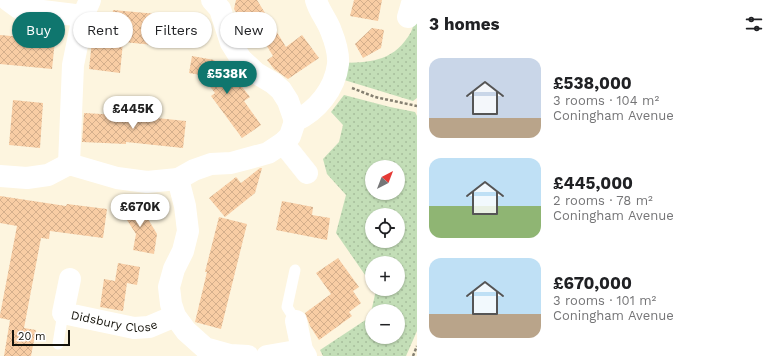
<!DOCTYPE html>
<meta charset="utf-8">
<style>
:root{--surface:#fff;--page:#f2f2f2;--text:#202124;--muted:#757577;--accent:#0f766e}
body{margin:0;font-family:"Work Sans",sans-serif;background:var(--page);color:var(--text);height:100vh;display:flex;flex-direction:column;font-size:15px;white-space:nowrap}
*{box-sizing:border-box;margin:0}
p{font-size:13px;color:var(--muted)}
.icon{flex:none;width:22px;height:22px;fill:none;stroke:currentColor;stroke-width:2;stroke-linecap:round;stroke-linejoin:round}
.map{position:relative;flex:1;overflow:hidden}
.drawer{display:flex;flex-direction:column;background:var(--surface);width:360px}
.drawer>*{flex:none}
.hud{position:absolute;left:12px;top:12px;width:345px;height:36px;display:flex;gap:8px}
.needle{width:26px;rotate:42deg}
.buttons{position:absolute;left:365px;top:160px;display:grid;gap:8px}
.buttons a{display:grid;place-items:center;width:40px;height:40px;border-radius:50%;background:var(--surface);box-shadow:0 1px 3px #0004;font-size:20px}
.scale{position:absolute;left:12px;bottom:10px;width:58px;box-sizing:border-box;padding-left:4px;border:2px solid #15130b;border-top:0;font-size:11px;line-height:14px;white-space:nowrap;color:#15130b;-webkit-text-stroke:3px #fff;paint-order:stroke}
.price{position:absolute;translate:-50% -34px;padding:0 9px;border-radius:14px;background:#fff;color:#222;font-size:13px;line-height:26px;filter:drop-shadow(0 1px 2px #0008)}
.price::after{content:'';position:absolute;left:50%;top:24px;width:12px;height:9px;margin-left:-6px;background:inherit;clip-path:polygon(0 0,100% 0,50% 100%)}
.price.on{background:var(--accent);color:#fff}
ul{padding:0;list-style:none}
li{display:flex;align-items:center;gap:12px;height:100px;padding:0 12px}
li span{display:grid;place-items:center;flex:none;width:112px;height:80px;border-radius:12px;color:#555}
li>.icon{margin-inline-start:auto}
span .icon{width:48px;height:48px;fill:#fffc;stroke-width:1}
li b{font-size:17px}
h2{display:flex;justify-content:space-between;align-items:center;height:48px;padding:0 12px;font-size:17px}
.tag{padding:0 14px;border-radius:18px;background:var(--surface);box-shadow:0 1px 3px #0004;font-size:14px;line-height:36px}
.tag.on{background:var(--accent);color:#fff}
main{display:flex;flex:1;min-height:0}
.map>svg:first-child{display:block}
</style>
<main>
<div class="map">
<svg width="417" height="356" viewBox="0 0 417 356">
<defs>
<pattern id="park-dots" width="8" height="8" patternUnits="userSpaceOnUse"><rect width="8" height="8" fill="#c3deb7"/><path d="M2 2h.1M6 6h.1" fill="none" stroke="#a7be9c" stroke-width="1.8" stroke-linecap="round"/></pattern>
<pattern id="building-cross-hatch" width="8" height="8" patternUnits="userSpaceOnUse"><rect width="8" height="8" fill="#f8cda4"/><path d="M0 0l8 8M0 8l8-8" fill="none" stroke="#d4af8c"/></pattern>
</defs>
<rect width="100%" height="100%" fill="#fdf5df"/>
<g fill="url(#park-dots)" fill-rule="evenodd">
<path d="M 417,11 L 417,98 L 413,101 L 341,79 L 345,63 C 374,62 395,60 411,32 C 414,26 415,17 417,11 Z"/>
<path d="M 344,95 L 390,107 L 415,112 L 417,116 L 417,331 L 406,356 L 323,356 L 320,350 L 370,317 L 376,290 L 375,289 L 398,289 L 398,263 L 372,263 L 372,285 L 336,233 L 346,195 L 327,174 L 323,159 L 339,142 L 343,125 L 331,112 ZM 372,167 L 398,167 L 398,193 L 372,193 ZM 372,215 L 398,215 L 398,241 L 372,241 ZM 372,311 L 398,311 L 398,337 L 372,337 Z"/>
</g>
<g fill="url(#building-cross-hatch)">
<path d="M 236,0 L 257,0 L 286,47 L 302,35 L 319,58 L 288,79 L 274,69 L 267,60 L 273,56 L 253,23 L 245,27 L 234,9 Z"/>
<path d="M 354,0 L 382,0 L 378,21 L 350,16 Z"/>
<path d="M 113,10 L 157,14 L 154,45 L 123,42 L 120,73 L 89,69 L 93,30 L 111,31 Z"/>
<path d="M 372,28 L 384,30 L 381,48 L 363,58 L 355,44 Z"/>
<path d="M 0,35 L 55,40 L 52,69 L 0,64 Z"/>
<path d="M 192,56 L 214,60 L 230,81 L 235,78 L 250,97 L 244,101 L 261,125 L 242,138 L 211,96 L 215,93 L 201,75 L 189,73 Z"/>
<path d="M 13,100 L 43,103 L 40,148 L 9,145 Z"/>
<path d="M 84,113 L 137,116 L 186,121 L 183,148 L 126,142 L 126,144 L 82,142 Z"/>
<path d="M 260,168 L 262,168 L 255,193 L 225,217 L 209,198 L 236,177 L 241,183 Z"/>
<path d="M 0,196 L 66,206 L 67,204 L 107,209 L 103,238 L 50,231 L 49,239 L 41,238 L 24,328 L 36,330 L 31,356 L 4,356 L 10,320 L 0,318 L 0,315 L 17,226 L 0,223 Z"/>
<path d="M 282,201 L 313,207 L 312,215 L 330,218 L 327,240 L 276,230 Z"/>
<path d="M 116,203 L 139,204 L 157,234 L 154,254 L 133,250 L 136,234 Z"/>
<path d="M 219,217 L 247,224 L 221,329 L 195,322 L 207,272 L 205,272 Z"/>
<path d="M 338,258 L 359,287 L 353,291 L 361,303 L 349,312 L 352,316 L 319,340 L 310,326 L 305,313 L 331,294 L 316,273 Z"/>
<path d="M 118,263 L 140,267 L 137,285 L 127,283 L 123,311 L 100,307 L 104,279 L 115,281 Z"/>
</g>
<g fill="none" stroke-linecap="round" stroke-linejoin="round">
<g stroke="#847f70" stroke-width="2.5" stroke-dasharray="3 2" stroke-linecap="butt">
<path d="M 352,88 L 375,97 L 417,106"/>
<path d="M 413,356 L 417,346"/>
</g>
<g stroke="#fff" stroke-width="11">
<path d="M 295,270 L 287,307 L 296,321"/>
<path d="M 58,344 L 63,313"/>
</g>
<g stroke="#fff" stroke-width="22">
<path d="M 8,0 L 19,8 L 83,16"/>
<path d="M 212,0 L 220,9 L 231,43 L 241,59 L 256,73 L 273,83 L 281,90 L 288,101 L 295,121"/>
<path d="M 408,17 L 413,0"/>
<path d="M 283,143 L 307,173"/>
<path d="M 69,164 L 73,65 L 83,16 L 90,0"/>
<path d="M 0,176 L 27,178 L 48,175 L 69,164 L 117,178 L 147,182 L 178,179 L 194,170 L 211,164 L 231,163 L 268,153 L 283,143 L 290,136 L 295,121 C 317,111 335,89 338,64 C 339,53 335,41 331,31 C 327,20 319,11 316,0"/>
<path d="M 178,179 L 185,206 L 188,231 L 183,251 L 174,269 L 169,287 L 171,304 L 175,316 L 186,331 L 205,348 L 230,355 L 248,356"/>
<path id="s1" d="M 70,279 L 63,313 L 134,328 L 149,327 L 175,316"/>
<path d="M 296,321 L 302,350 L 306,356"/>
<path d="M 267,356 L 302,350"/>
</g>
</g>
<g text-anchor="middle" stroke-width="3" stroke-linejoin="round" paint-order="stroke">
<g font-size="12" fill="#15130b" stroke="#fff">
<text dy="4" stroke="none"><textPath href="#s1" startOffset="87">Didsbury Close</textPath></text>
</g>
</g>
</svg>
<div class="buttons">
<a><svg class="needle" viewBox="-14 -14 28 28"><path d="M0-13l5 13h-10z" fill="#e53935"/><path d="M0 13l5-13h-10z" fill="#757577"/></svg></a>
<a><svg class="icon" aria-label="locate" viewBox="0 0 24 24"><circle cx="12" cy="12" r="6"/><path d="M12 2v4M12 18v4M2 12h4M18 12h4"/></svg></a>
<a>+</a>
<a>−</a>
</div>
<div class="scale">20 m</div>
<b class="price on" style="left:227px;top:95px">£538K</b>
<b class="price" style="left:133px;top:130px">£445K</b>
<b class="price" style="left:140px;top:228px">£670K</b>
<div class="hud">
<a class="tag on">Buy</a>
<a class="tag">Rent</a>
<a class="tag">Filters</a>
<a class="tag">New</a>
</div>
</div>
<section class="drawer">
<h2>3 homes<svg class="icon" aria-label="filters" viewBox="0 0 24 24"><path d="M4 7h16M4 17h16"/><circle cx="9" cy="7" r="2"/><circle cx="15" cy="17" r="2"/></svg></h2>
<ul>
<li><span style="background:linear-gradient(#c9d6e8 75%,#b9a48a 0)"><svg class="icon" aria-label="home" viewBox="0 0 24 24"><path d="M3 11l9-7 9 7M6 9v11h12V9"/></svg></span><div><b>£538,000</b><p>3 rooms · 104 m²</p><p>Coningham Avenue</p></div></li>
<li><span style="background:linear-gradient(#bfe0f5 60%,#8fb573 0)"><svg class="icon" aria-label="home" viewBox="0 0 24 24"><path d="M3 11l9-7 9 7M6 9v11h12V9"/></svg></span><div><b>£445,000</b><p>2 rooms · 78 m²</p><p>Coningham Avenue</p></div></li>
<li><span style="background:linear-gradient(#bfe0f5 70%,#b9a48a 0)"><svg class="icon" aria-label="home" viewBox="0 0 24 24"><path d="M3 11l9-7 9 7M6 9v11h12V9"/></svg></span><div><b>£670,000</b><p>3 rooms · 101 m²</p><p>Coningham Avenue</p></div></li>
</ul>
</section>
</main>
